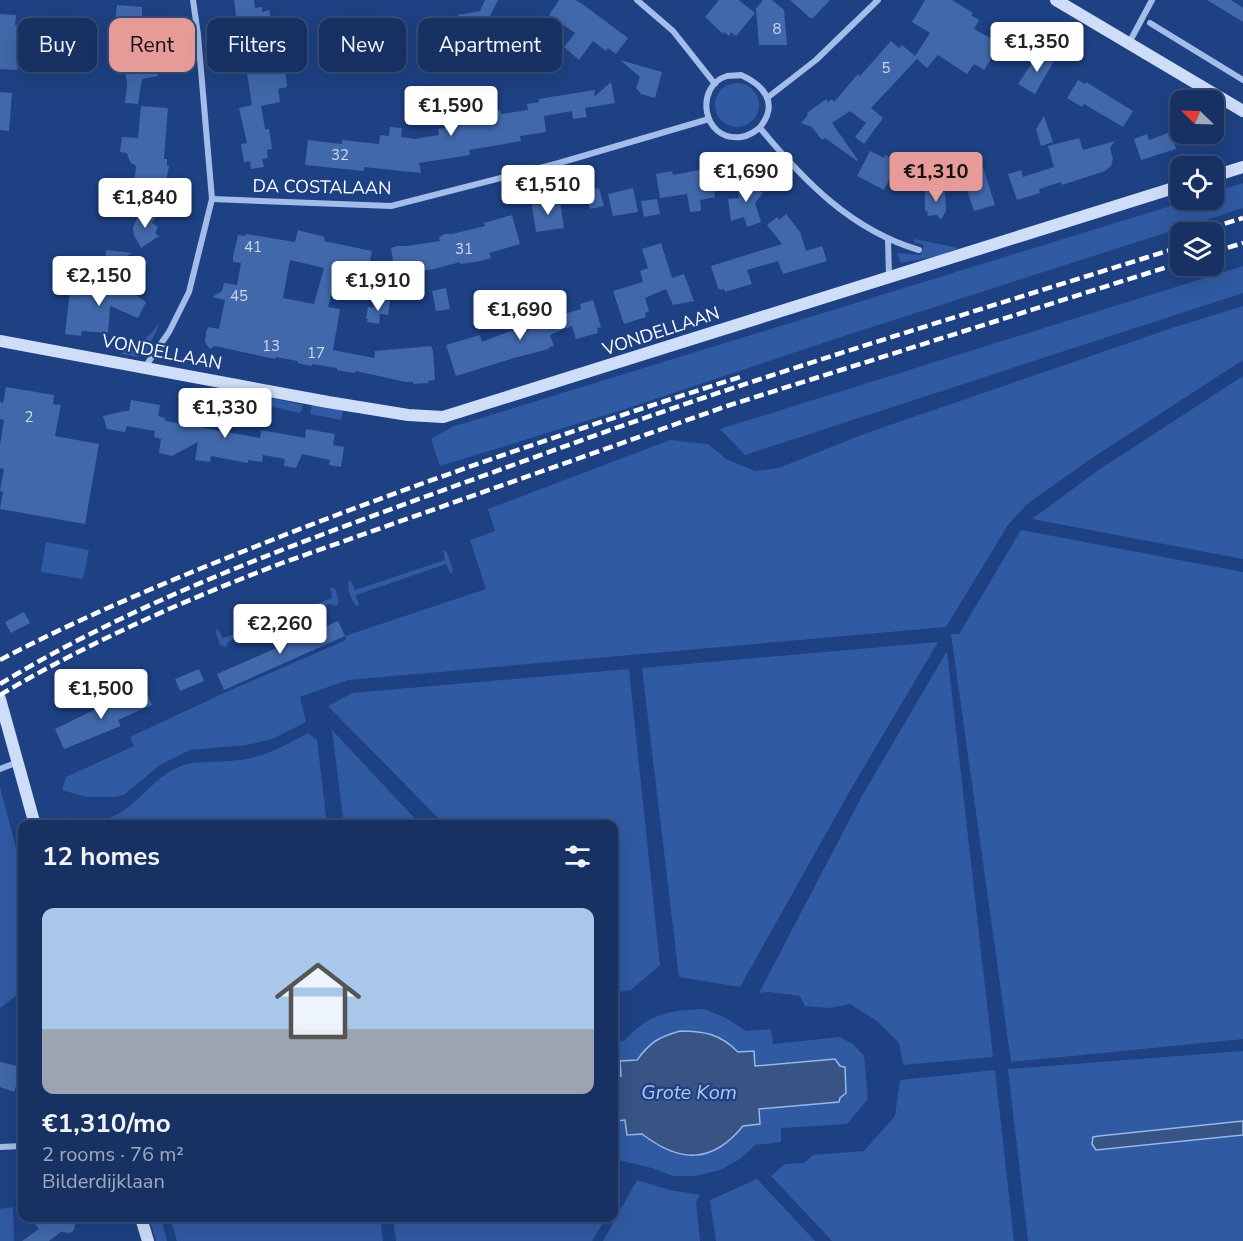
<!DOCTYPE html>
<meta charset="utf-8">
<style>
:root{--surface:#163162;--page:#1f3968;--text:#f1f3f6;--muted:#9ea9be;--line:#354c77;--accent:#e69b98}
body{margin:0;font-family:"Nunito Sans",sans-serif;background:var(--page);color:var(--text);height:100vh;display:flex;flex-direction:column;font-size:22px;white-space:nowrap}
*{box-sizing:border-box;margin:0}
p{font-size:20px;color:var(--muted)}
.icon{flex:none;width:33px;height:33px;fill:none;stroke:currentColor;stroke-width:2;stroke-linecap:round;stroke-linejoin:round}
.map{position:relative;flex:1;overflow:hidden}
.panel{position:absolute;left:18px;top:820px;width:600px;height:402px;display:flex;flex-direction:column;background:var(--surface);border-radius:12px;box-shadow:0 6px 24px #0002,0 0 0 2px var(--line)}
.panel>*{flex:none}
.banner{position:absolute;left:18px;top:18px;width:600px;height:54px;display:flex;gap:12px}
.needle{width:39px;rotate:293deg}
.buttons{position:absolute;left:1170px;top:90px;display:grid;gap:12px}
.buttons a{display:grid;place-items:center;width:54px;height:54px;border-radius:12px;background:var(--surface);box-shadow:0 6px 24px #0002,0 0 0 2px var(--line);font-size:30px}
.price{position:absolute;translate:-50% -51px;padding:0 14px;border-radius:6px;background:#fff;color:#222;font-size:20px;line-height:39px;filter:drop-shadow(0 2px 3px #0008)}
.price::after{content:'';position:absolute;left:50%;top:36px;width:18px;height:14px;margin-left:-9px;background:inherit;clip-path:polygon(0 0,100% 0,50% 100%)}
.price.on{background:var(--accent);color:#111}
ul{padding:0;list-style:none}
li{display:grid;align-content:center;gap:12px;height:318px;padding:0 24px}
li span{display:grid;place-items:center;height:186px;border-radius:12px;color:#555}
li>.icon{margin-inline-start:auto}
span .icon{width:108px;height:108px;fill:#fffc;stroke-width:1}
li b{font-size:26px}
h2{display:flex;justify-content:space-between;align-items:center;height:72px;padding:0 24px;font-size:26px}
.pill{padding:0 21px;border-radius:12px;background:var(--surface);box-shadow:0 6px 24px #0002,0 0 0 2px var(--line);font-size:21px;line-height:54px}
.pill.on{background:var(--accent);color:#111}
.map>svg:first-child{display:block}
</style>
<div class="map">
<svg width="1243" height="1241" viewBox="0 0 1243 1241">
<rect width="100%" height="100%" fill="#1d4183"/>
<g fill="#305aa2">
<circle cx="737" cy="105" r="22"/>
<path d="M 1243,183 L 1243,208 L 838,338 L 619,411 L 440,466 L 431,439 L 452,427 L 1190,200 L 1214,200 L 1214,192 Z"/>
<path d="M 914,239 L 959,248 L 942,255 L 901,263 L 897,253 L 921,255 L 924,245 L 914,242 Z"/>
<path d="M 1243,266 L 1243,293 L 745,455 L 720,429 Z"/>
<path d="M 1243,306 L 1243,360 L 1092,458 L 1027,504 L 1008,525 L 946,627 L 348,680 L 300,697 L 306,722 L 272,739 L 246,745 L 190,750 L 160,765 L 125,794 L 116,797 L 86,797 L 62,790 L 66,777 L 134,746 L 130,737 L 224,693 L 346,640 L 345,636 L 486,589 L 470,540 L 495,531 L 488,509 L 670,440 L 708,444 L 726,459 L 755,471 L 779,468 L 864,434 L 1172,328 Z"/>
<path d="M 160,323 L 146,352 L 138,357 L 119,354 L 139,346 Z"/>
<path d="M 1243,376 L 1243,559 L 1032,519 L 1100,469 Z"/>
<path d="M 222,389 L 252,395 L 250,403 L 221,397 Z"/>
<path d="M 267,397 L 303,405 L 300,413 L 265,405 Z"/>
<path d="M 312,404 L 343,410 L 341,420 L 310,414 Z"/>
<path d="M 1021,530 L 1243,572 L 1243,1039 L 1011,1062 L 951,634 L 959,634 Z"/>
<path d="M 46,542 L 89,550 L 83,579 L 41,572 Z"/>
<path d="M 443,549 L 447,552 L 453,570 L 451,574 L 446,564 L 356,595 L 359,605 L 357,606 C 351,601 346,587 349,581 L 351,581 L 355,590 L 445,560 Z"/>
<path d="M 330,587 L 335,589 L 339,601 L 337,606 L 329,604 L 229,641 L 226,647 L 220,645 L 216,633 L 217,628 L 223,638 L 332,598 Z"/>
<path d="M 938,642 L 851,789 L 740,987 L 679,977 L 642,668 Z"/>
<path d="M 947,651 L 993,1057 L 903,1065 L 899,1043 L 878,1022 L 850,1004 L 829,1008 L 805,1006 L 800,996 L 769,992 L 759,993 L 862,796 Z"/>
<path d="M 629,669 L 660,965 L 631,990 L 614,993 L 614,825 L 445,825 L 328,706 L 352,693 Z"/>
<path d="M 332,730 L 421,825 L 344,825 Z"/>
<path d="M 308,733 L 317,740 L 327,825 L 71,825 L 69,817 C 76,819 84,821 91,821 C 133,821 148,776 184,765 C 203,760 221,763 240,760 C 267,756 284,746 308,733 Z"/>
<path d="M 0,787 L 22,871 L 22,991 L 0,1008 Z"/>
<path d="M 704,1009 L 726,1018 L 746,1031 L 771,1029 L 773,1044 L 840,1037 L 853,1044 L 864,1056 L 868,1099 L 847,1124 L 781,1128 L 781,1142 L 755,1145 L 740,1159 L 720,1170 L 695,1176 L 673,1176 L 652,1168 L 614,1159 L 614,1121 L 625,1120 L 627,1135 L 642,1134 L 656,1145 L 716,1150 L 731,1140 L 758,1109 L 839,1102 L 842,1095 L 844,1067 L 840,1066 L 835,1059 L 755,1066 L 730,1044 L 698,1031 L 680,1031 L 664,1036 L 648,1045 L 622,1076 L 614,1077 L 614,1042 L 624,1041 C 648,1014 669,1010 704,1009 Z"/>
<path d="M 1243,1051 L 1243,1241 L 1028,1241 L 1008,1069 Z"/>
<path d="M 995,1070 L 1014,1241 L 832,1241 L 771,1176 L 785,1164 L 804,1163 L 813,1155 L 864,1151 L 895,1116 L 900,1080 Z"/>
<path d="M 757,1179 L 815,1241 L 716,1241 L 710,1200 Z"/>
<path d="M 637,1180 L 670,1190 L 700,1195 L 696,1202 L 700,1241 L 603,1241 Z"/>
<path d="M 13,1207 L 14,1241 L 0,1241 L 0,1209 Z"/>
<path d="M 149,1218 L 161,1218 L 167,1241 L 156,1241 Z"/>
<path d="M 170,1218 L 380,1218 L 383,1241 L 177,1241 Z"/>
<path d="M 393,1218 L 606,1218 L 592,1241 L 396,1241 Z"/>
</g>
<g fill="#385485" stroke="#96b7ec" stroke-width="1.5">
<path d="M 680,1031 C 705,1031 720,1034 738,1052 L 754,1051 L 755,1066 L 835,1059 L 840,1066 L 845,1067 L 846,1093 L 840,1098 L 839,1102 L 759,1109 L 760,1124 L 743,1126 C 712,1164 680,1163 642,1134 L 627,1135 L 625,1120 L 614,1121 L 614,1077 L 621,1076 L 620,1061 L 637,1060 C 650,1042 659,1037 680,1031 Z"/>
<path d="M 1243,1121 L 1243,1135 L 1096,1150 L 1092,1144 L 1093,1137 L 1099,1136 Z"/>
</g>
<g fill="#4168aa" fill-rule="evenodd">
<path d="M 234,0 L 254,0 L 255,8 L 262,7 L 262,12 L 269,10 L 272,25 L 253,28 L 255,41 L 237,45 L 234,30 L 238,30 Z"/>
<path d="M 485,0 L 498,0 L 480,36 L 463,39 L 458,15 L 480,11 Z"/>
<path d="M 559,0 L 575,0 L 581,3 L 628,38 L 616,54 L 608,48 L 606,51 L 593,41 L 579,60 L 564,47 L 575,33 L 549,15 Z"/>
<path d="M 719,0 L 739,0 L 755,13 L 736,36 L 731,32 L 729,36 L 724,32 L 723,34 L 705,17 Z"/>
<path d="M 763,0 L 772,0 L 784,10 L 787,45 L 759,45 L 756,9 Z"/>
<path d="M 790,0 L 830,0 L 813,18 L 810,18 Z"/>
<path d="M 925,0 L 952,0 L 973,13 L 971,15 L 979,20 L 974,29 L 994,40 L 1000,29 L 1014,38 L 1000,61 L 993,56 L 984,70 L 974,64 L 967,74 L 938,55 L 927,68 L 917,59 L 871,108 L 883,118 L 864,144 L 855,137 L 866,123 L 850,111 L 832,123 L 858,160 L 857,161 L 825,138 L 822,140 L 812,127 L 801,123 L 808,115 L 807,113 L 826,99 L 828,102 L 832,99 L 834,102 L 858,74 L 860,76 L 891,41 L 899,48 L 902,45 L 915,56 L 930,33 L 912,22 Z"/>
<path d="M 1207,0 L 1231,0 L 1243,8 L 1243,22 Z"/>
<path d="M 117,5 L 142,7 L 142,22 L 137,59 L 156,57 L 158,76 L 142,79 L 138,104 L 125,103 L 127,85 L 124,55 L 116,56 L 117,42 L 113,42 Z"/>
<path d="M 0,14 L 16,15 L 15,25 L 31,28 L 24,65 L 18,64 L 17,70 L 0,69 Z"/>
<path d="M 1059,52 L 1035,94 L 1018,84 L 1037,55 L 1043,59 Z"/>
<path d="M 271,56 L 275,57 L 276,59 L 284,58 L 287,87 L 278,89 L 280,102 L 261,106 L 265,129 L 269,129 L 272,149 L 267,150 L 268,158 L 262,159 L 264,167 L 251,169 L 250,161 L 244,162 L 241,144 L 247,143 L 239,108 L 252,105 L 246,67 L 250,67 L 249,60 Z"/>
<path d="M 620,60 L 662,72 L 655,98 L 641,94 L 636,88 L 640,77 Z"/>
<path d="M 1078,80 L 1085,84 L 1086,82 L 1133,111 L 1123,127 L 1084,104 L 1082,107 L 1067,98 Z"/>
<path d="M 611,82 L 615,103 L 585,108 L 587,117 L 573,119 L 572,111 L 544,116 L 546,132 L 520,136 L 521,141 L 469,150 L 470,155 L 419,163 L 421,173 L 364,167 L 364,171 L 305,165 L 308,140 L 342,144 L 342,140 L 379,144 L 380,135 L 389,136 L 390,127 L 402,128 L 401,137 L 415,139 L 439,135 L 438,129 L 489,121 L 488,112 L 500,110 L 501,114 L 528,110 L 527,104 L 539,102 L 538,99 L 595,90 L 594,97 Z"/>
<path d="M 0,92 L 12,93 L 9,131 L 0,130 Z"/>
<path d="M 141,106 L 168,108 L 164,159 L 167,159 L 167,165 L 169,166 L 165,187 L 147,187 L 147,191 L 130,190 L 126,210 L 104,207 L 107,185 L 128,188 L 135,176 L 136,166 L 130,162 L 127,153 L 120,152 L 122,137 L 138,138 Z"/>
<path d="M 1044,116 L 1053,142 L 1041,146 L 1036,129 Z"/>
<path d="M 1171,132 L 1176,149 L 1141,160 L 1134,139 L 1147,134 L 1149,140 Z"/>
<path d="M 1079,138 L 1083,150 L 1115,141 L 1110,148 L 1113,159 L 1111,166 L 1105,171 L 1062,185 L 1061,182 L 1039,189 L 1040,193 L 1017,200 L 1008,174 L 1021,170 L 1023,177 L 1054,167 L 1048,146 Z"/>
<path d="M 870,151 L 884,158 L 885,155 L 898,162 L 884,190 L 857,176 Z"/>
<path d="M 982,164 L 995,205 L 974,211 L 964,181 Z"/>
<path d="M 710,168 L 715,197 L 700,200 L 701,211 L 690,212 L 687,194 L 660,198 L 656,174 L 672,171 L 673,175 Z"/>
<path d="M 740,173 L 763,193 L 755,203 L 761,222 L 747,227 L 744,217 L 731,221 L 728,199 L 739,198 L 737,184 L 741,183 Z"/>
<path d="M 599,188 L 604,206 L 590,209 L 586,191 Z"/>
<path d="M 633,188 L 638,212 L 613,216 L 608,194 Z"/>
<path d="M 945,189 L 946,211 L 941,220 L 937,215 L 928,216 L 927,211 L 925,211 L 925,190 Z"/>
<path d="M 657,199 L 660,214 L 644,217 L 641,201 Z"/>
<path d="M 554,201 L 555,202 L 560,201 L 564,228 L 536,232 L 532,206 L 534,203 Z"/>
<path d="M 148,212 L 158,214 L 152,223 L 158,227 L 155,233 L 159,236 L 141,248 L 134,235 L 133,228 L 138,215 Z"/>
<path d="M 786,214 L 800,232 L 806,251 L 822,246 L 827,261 L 783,274 L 778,261 L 747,270 L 752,284 L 725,292 L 724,289 L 721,290 L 718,288 L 711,266 L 782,244 L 767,225 L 777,217 L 779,220 Z"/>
<path d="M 512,215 L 520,244 L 489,253 L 491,258 L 481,261 L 460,264 L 460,262 L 434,269 L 395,275 L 391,248 L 397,246 L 407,246 L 440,241 L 439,238 L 444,234 L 452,234 L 485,226 L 484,223 Z"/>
<path d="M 298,230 L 325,237 L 324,241 L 372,251 L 367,277 L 345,273 L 344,277 L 336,276 L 328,307 L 340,309 L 333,350 L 374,358 L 375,351 L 431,346 L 433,351 L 435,380 L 428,381 L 429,383 L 413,384 L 413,382 L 406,382 L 356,371 L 355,373 L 337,370 L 337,368 L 313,364 L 311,366 L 298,363 L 297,361 L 276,357 L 275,359 L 215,346 L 210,349 L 205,342 L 206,332 L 208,327 L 219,329 L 225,300 L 212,297 L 222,291 L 224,283 L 237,285 L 241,263 L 233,262 L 233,256 L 238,235 L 245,236 L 246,234 L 295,242 ZM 290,260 L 324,268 L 314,304 L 283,298 Z"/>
<path d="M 661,243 L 672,278 L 684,274 L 694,301 L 673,305 L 666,289 L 645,298 L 649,311 L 645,313 L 646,317 L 624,324 L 613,291 L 643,282 L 640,271 L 648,268 L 642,249 Z"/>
<path d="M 106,250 L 132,253 L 123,258 L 147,261 L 144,275 L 104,271 Z"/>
<path d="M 93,275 L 136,295 L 146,302 L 138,318 L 110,306 L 108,333 L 82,331 L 81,336 L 65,334 L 70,290 L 89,292 Z"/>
<path d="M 446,288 L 450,309 L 436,311 L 432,291 Z"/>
<path d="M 390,300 L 388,315 L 380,314 L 379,324 L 367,322 L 368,319 L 366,319 L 368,307 L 373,308 L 373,303 Z"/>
<path d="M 593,300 L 601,327 L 597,328 L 598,333 L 576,339 L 572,326 L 550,335 L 554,346 L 549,347 L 549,349 L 514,358 L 456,376 L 446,345 L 480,335 L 482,342 L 523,326 L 525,331 L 549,324 L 548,319 L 581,309 L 580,304 Z"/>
<path d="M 6,387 L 54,395 L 53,404 L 61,405 L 55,436 L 99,444 L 85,524 L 0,509 L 3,492 L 0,491 L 4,469 L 0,468 L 0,445 L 4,420 L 0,419 L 0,402 L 3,403 Z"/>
<path d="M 131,400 L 160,405 L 158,416 L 165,418 L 165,421 L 260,438 L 261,430 L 305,438 L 306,429 L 335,434 L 333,445 L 344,447 L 341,467 L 329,465 L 330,460 L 302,454 L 296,468 L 284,466 L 285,459 L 263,455 L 262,462 L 248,460 L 248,463 L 211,456 L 210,462 L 195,460 L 198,442 L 172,456 L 159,453 L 161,439 L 154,437 L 155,431 L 127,426 L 125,432 L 107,429 L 103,416 L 125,411 L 129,411 Z"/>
<path d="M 24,612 L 30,623 L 11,633 L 5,622 Z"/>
<path d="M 338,621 L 345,636 L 224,690 L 217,674 Z"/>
<path d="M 199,669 L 204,681 L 180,691 L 175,679 Z"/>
<path d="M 146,691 L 152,705 L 118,720 L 121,726 L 64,749 L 55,729 L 100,707 L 112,705 Z"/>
<path d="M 0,1062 L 22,1067 L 14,1092 L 0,1087 Z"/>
<path d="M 30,1218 L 76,1218 L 74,1230 L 70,1233 L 61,1232 L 49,1241 L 22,1241 L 39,1229 Z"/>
</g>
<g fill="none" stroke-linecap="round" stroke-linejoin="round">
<g stroke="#a3bdea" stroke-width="6">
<path d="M 637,0 L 673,31 L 715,84"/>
<path d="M 1150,23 L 1243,80"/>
<path d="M 1129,43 L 1152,0"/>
<path d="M 741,75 C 763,85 779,102 761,126 C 757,131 748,136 741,137 C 702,142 694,86 727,76 C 731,75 737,76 741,75 Z"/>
<path d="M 767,98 L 816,60 L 878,0"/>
<path d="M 760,128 C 804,181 851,230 919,250"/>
<path d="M 212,199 L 391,206 L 559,163 L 709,119"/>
<path d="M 888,239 L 889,277"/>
<path d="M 145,367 L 169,332 L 189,292 L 212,199 L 198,35 L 193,0"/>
<path d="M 0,769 L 18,762"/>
<path d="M 0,1147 L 22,1146"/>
</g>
<g stroke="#ceddf8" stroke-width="12">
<path d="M 1056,0 L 1243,111"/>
<path d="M 1214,176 L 1243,167"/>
<path d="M 0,341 L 328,402 L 408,415 L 443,417 L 1180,186"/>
<path d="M 0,699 L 35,825"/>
<path d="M 141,1218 L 148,1241"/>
</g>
<g stroke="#fff" stroke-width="4.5" stroke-dasharray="10 4.5" stroke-linecap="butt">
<path d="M 1197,232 L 1243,218"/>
<path d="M 1214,252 L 1243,243"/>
<path d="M 0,660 C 91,612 186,574 282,536 C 433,477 586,426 740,377"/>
<path d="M 0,684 C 141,598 298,543 452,487 C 536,457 619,426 703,398 C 862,345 1021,297 1180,247"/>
<path d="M 0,695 C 89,642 185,600 282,563 L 727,406 L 1180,263"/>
</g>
</g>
<g text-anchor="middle" stroke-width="4.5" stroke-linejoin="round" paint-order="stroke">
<g font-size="15" fill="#d0d9ea">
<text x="777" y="34">8</text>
<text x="886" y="73">5</text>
<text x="340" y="160">32</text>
<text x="253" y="252">41</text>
<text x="464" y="254">31</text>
<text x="239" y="301">45</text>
<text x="271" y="351">13</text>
<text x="316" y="358">17</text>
<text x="29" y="422">2</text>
</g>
<g font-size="18" fill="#fff" stroke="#1d4183">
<text transform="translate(322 187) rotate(1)" y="6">DA COSTALAAN</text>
<text transform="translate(661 331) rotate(-18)" y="6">VONDELLAAN</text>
<text transform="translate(162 352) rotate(11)" y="6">VONDELLAAN</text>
</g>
<g font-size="20" font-style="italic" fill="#aec8f2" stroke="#1d4183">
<text x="689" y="1099">Grote Kom</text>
</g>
</g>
</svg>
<div class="buttons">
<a><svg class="needle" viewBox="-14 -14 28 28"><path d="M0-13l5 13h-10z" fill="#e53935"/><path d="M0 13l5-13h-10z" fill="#9ea9be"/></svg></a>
<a><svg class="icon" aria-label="locate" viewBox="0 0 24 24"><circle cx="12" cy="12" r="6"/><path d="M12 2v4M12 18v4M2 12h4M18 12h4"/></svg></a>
<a><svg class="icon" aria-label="layers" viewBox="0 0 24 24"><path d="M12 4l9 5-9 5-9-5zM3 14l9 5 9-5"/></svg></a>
</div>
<b class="price" style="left:1037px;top:73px">€1,350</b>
<b class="price" style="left:451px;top:137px">€1,590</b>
<b class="price" style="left:746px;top:203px">€1,690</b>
<b class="price on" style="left:936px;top:203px">€1,310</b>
<b class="price" style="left:548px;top:216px">€1,510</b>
<b class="price" style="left:145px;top:229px">€1,840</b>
<b class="price" style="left:99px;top:307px">€2,150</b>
<b class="price" style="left:378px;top:312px">€1,910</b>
<b class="price" style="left:520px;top:341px">€1,690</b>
<b class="price" style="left:225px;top:439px">€1,330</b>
<b class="price" style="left:280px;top:655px">€2,260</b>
<b class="price" style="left:101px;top:720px">€1,500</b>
<div class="banner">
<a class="pill">Buy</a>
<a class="pill on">Rent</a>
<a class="pill">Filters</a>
<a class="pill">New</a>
<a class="pill">Apartment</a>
</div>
<section class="panel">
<h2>12 homes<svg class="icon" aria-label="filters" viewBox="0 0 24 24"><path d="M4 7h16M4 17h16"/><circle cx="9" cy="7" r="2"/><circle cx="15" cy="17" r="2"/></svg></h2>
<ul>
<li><span style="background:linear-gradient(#a9c7e8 65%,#9aa5b1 0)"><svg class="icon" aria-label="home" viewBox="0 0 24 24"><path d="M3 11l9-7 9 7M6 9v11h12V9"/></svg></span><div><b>€1,310/mo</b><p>2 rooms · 76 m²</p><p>Bilderdijklaan</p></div></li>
</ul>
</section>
</div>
